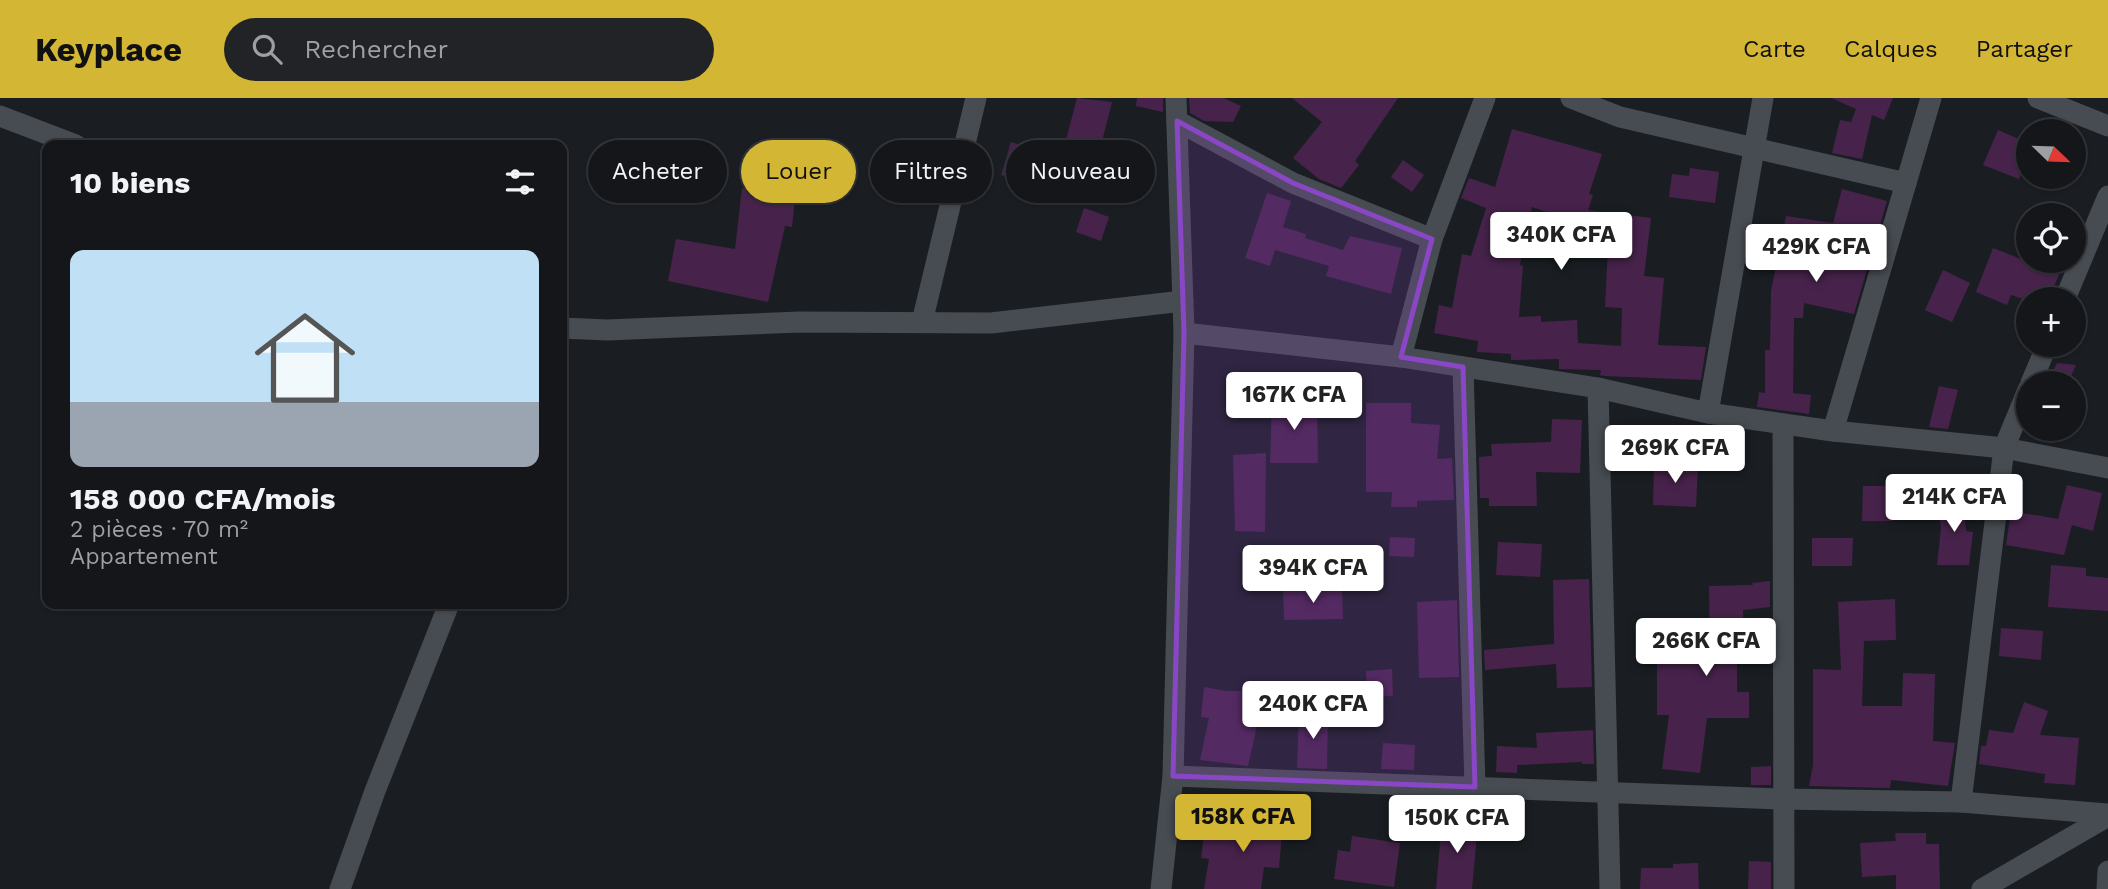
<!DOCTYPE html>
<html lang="fr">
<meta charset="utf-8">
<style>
:root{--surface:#14161a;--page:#212327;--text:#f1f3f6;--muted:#9d9fa2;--line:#333539;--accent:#d4b635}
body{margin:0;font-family:"Work Sans",sans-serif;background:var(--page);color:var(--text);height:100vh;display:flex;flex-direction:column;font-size:26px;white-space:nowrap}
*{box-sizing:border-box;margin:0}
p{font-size:23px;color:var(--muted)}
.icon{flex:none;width:38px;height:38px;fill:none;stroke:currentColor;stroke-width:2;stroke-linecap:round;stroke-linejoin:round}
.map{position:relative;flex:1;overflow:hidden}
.drawer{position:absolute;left:42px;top:42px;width:525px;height:469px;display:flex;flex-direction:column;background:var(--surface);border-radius:14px;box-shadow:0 2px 5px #0004,0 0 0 2px var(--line)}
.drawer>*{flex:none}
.hud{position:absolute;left:588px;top:42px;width:665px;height:63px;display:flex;gap:14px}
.needle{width:46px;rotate:113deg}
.buttons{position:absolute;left:2016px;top:21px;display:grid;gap:14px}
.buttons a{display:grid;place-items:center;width:70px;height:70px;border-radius:50%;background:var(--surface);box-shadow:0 2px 5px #0004,0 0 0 2px var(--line);font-size:35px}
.price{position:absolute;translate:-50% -60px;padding:0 16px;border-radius:7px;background:#fff;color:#222;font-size:23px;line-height:46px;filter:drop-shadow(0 2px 4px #0008)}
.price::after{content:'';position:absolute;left:50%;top:42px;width:21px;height:16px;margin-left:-10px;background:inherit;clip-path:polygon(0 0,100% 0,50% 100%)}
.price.selected{background:var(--accent);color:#111}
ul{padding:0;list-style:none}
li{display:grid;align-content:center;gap:14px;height:371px;padding:0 28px}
li span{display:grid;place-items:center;height:217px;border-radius:14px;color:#555}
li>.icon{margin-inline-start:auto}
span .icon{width:126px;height:126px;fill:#fffc;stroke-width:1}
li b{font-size:30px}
h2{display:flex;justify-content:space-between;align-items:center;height:84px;padding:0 28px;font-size:30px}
.chip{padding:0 24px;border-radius:32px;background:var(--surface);box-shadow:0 2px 5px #0004,0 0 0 2px var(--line);font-size:24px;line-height:63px}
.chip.selected{background:var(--accent);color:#111}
header{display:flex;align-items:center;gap:42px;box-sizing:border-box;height:98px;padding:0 35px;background:var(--accent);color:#111}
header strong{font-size:33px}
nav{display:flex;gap:38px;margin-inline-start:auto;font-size:24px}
.search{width:490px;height:63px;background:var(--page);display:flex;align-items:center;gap:18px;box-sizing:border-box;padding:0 24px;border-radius:38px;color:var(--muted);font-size:26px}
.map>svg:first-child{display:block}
</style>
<header>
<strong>Keyplace</strong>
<div class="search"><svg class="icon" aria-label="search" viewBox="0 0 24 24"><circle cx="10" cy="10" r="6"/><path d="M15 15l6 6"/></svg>Rechercher</div>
<nav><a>Carte</a><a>Calques</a><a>Partager</a></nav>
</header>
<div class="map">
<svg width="2108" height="791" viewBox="0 0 2108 791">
<rect width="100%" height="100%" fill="#1a1e23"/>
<g fill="#47234b" fill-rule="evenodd">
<path d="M 1077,0 L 1112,4 L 1100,51 L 1066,42 Z"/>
<path d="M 1137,0 L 1163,0 L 1163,14 L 1136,8 Z"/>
<path d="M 1189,0 L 1224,0 L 1241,8 L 1233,24 L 1204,23 L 1190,15 Z"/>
<path d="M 1292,0 L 1398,0 L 1355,63 L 1359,67 L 1341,90 L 1319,81 L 1293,60 L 1322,24 Z"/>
<path d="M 1831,0 L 1893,0 L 1884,22 L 1872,17 L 1862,61 L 1832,55 L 1840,22 L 1851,24 L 1856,11 Z"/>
<path d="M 1512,31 L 1602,56 L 1589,96 L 1593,97 L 1588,112 L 1651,120 L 1644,178 L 1664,180 L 1658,247 L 1706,249 L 1701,282 L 1605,278 L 1600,277 L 1601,272 L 1559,271 L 1559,261 L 1511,262 L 1511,256 L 1477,254 L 1478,243 L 1434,235 L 1439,207 L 1452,210 L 1462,156 L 1471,158 L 1486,110 L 1461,100 L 1469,80 L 1495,89 ZM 1532,109 L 1596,131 L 1594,148 L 1608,150 L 1605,209 L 1622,210 L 1621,248 L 1578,245 L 1577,222 L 1541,224 L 1541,218 L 1519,219 L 1523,168 L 1520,167 Z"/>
<path d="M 1998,32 L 2028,45 L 2028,58 L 2019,81 L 1983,67 Z"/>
<path d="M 1011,44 L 1057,58 L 1047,92 L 1001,77 Z"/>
<path d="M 1403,62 L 1424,77 L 1412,94 L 1391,79 Z"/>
<path d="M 765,69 L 798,73 L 792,129 L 785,128 L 768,204 L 668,183 L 676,141 L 735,151 L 742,90 L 762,93 Z"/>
<path d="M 1690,70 L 1719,74 L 1715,105 L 1669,99 L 1672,76 L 1689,78 Z"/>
<path d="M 1842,91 L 1887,103 L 1854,216 L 1804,205 L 1803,220 L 1794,220 L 1793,295 L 1811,297 L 1809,316 L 1757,309 L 1759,294 L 1765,295 L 1765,252 L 1770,252 L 1771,193 L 1786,118 L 1833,125 Z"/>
<path d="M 1267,95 L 1291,103 L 1283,129 L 1306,136 L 1305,140 L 1343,152 L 1350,138 L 1402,150 L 1391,196 L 1326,178 L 1329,168 L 1275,152 L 1270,168 L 1245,160 Z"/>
<path d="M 1084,110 L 1109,119 L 1101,143 L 1076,134 Z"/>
<path d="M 1993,150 L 2059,176 L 2049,201 L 2023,201 L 2011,197 L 2007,207 L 1976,194 Z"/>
<path d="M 1943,172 L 1970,185 L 1952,224 L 1925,212 Z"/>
<path d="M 2057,265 L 2076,267 L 2068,285 L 2048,285 Z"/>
<path d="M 1939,288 L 1958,292 L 1948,331 L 1929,329 Z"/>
<path d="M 1272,302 L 1317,303 L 1318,365 L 1270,365 Z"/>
<path d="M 1366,305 L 1411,305 L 1411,325 L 1440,327 L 1437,361 L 1452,360 L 1454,402 L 1417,403 L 1417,409 L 1391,409 L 1392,394 L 1366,394 Z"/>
<path d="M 1552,321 L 1582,322 L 1580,375 L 1536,374 L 1537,408 L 1489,408 L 1489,400 L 1480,400 L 1479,359 L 1492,358 L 1491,346 L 1551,344 Z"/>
<path d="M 1266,355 L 1265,434 L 1235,433 L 1233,357 Z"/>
<path d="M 1654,366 L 1698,368 L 1696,409 L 1653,407 Z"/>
<path d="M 2067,387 L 2102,395 L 2093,433 L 2072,427 L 2064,457 L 2006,447 L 2011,413 L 2058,421 Z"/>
<path d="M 1863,388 L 1893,388 L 1893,423 L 1862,423 Z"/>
<path d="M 1962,400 L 1966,433 L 1973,434 L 1969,467 L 1937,467 L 1941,430 L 1937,404 Z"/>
<path d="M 1390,439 L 1415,440 L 1414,459 L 1389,458 Z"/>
<path d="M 1812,440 L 1853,440 L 1852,468 L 1812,468 Z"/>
<path d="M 1498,444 L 1542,446 L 1540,479 L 1496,477 Z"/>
<path d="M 2051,467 L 2086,470 L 2086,478 L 2108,480 L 2108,513 L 2048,509 Z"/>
<path d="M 1589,481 L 1592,589 L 1557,590 L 1556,566 L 1485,572 L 1484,552 L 1554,546 L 1553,482 Z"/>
<path d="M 1770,483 L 1770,509 L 1743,512 L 1744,543 L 1737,543 L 1737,594 L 1749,594 L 1749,620 L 1707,620 L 1700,675 L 1662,671 L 1669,617 L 1657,617 L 1657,556 L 1710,556 L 1709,488 L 1753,487 L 1752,485 Z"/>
<path d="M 1342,491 L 1343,521 L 1284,522 L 1283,493 Z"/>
<path d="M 1895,501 L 1896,542 L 1864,543 L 1862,608 L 1902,608 L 1903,575 L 1935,576 L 1933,643 L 1955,645 L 1948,688 L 1891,682 L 1890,690 L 1809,688 L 1813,667 L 1813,571 L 1841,572 L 1838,504 Z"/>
<path d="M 1457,502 L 1459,579 L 1419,580 L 1417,504 Z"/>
<path d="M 2001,530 L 2043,533 L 2041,562 L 1999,558 Z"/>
<path d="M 1392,571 L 1393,598 L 1367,599 L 1366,573 Z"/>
<path d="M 1204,589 L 1226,593 L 1283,593 L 1283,628 L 1257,628 L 1248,668 L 1200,662 L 1209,620 L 1201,619 Z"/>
<path d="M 2024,604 L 2048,613 L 2040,637 L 2079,640 L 2075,687 L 2044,685 L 2045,676 L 1979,666 L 1981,648 L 1986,648 L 1989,632 L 2013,635 Z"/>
<path d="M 1299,615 L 1328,615 L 1327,671 L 1297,670 Z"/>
<path d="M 1593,632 L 1594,666 L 1582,666 L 1582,664 L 1517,667 L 1517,675 L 1496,674 L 1497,648 L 1537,650 L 1536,635 Z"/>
<path d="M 1383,645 L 1415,647 L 1414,672 L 1381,671 Z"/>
<path d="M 1771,668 L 1771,687 L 1751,687 L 1751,669 Z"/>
<path d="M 1263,711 L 1284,713 L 1279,770 L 1264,769 L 1261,791 L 1204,791 L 1209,761 L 1201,760 L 1205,729 L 1261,736 Z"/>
<path d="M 1442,722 L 1478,725 L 1472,791 L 1436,791 Z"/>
<path d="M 1895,735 L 1926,735 L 1926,746 L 1939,746 L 1940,791 L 1896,791 L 1896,777 L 1862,779 L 1860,745 L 1896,743 Z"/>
<path d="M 1352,738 L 1400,745 L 1394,789 L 1334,781 L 1338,752 L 1350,754 Z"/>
<path d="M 1749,763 L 1771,764 L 1771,791 L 1748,791 Z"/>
<path d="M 1698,765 L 1699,791 L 1640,791 L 1641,770 L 1673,770 L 1673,766 Z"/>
</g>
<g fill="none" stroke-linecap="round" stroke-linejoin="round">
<g stroke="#474c52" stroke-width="21">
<path d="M 1571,0 L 1620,19 L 1906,85"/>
<path d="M 2038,0 L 2108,28"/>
<path d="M 0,18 L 76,47"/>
<path d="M 1177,23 L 1293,85 L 1432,141"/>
<path d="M 2065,201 L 2108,98"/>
<path d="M 922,224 L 976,0"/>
<path d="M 562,230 L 607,232 L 800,224 L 991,225 L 1183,203"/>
<path d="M 1184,235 L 1401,259 L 1598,290 L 1708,315 L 1833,333 L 2004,350 L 2108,370"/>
<path d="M 1401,259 L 1432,141 L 1485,0"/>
<path d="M 1463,269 L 1475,689"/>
<path d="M 2031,285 L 2047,247"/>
<path d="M 1598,290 L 1610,791"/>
<path d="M 1708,315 L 1763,0"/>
<path d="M 1783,326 L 1784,791"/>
<path d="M 1833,333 L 1931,0"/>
<path d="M 1173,678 L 1782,701 L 1961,704 L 2108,716"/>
<path d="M 1961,704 L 2004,350 L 2028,292"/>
<path d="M 340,791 L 375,693 L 449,506"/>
<path d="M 1161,791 L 1173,678 L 1184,235 L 1176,0"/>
<path d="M 1982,791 L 2108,718"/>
<path d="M 2107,791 L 2108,773"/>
</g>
</g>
<path fill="#8a47c5" fill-opacity="0.2" stroke="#8a47c5" stroke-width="5" stroke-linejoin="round" d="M 1177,23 L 1293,85 L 1432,141 L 1401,259 L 1463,269 L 1475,689 L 1173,678 L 1184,235 Z"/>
</svg>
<div class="buttons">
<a><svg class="needle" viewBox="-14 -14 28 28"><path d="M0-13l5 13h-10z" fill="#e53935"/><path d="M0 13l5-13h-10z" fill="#9d9fa2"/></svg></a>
<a><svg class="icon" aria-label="locate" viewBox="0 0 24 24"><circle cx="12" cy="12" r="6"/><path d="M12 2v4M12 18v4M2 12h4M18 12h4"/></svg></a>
<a>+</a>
<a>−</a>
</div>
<b class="price" style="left:1561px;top:174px">340K CFA</b>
<b class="price" style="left:1816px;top:186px">429K CFA</b>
<b class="price" style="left:1294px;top:334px">167K CFA</b>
<b class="price" style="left:1675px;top:387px">269K CFA</b>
<b class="price" style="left:1954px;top:436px">214K CFA</b>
<b class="price" style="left:1313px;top:507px">394K CFA</b>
<b class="price" style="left:1706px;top:580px">266K CFA</b>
<b class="price" style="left:1313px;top:643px">240K CFA</b>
<b class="price selected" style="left:1243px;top:756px">158K CFA</b>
<b class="price" style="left:1457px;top:757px">150K CFA</b>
<div class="hud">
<a class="chip">Acheter</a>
<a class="chip selected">Louer</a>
<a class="chip">Filtres</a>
<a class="chip">Nouveau</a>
</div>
<section class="drawer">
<h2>10 biens<svg class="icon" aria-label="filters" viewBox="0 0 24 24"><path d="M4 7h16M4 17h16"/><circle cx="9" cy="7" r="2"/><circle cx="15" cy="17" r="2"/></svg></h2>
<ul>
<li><span style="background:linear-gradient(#bfe0f5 70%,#9aa5b1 0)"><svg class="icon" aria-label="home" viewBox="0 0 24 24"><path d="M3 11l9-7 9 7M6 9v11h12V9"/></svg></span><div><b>158 000 CFA/mois</b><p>2 pièces · 70 m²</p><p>Appartement</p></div></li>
</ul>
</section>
</div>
